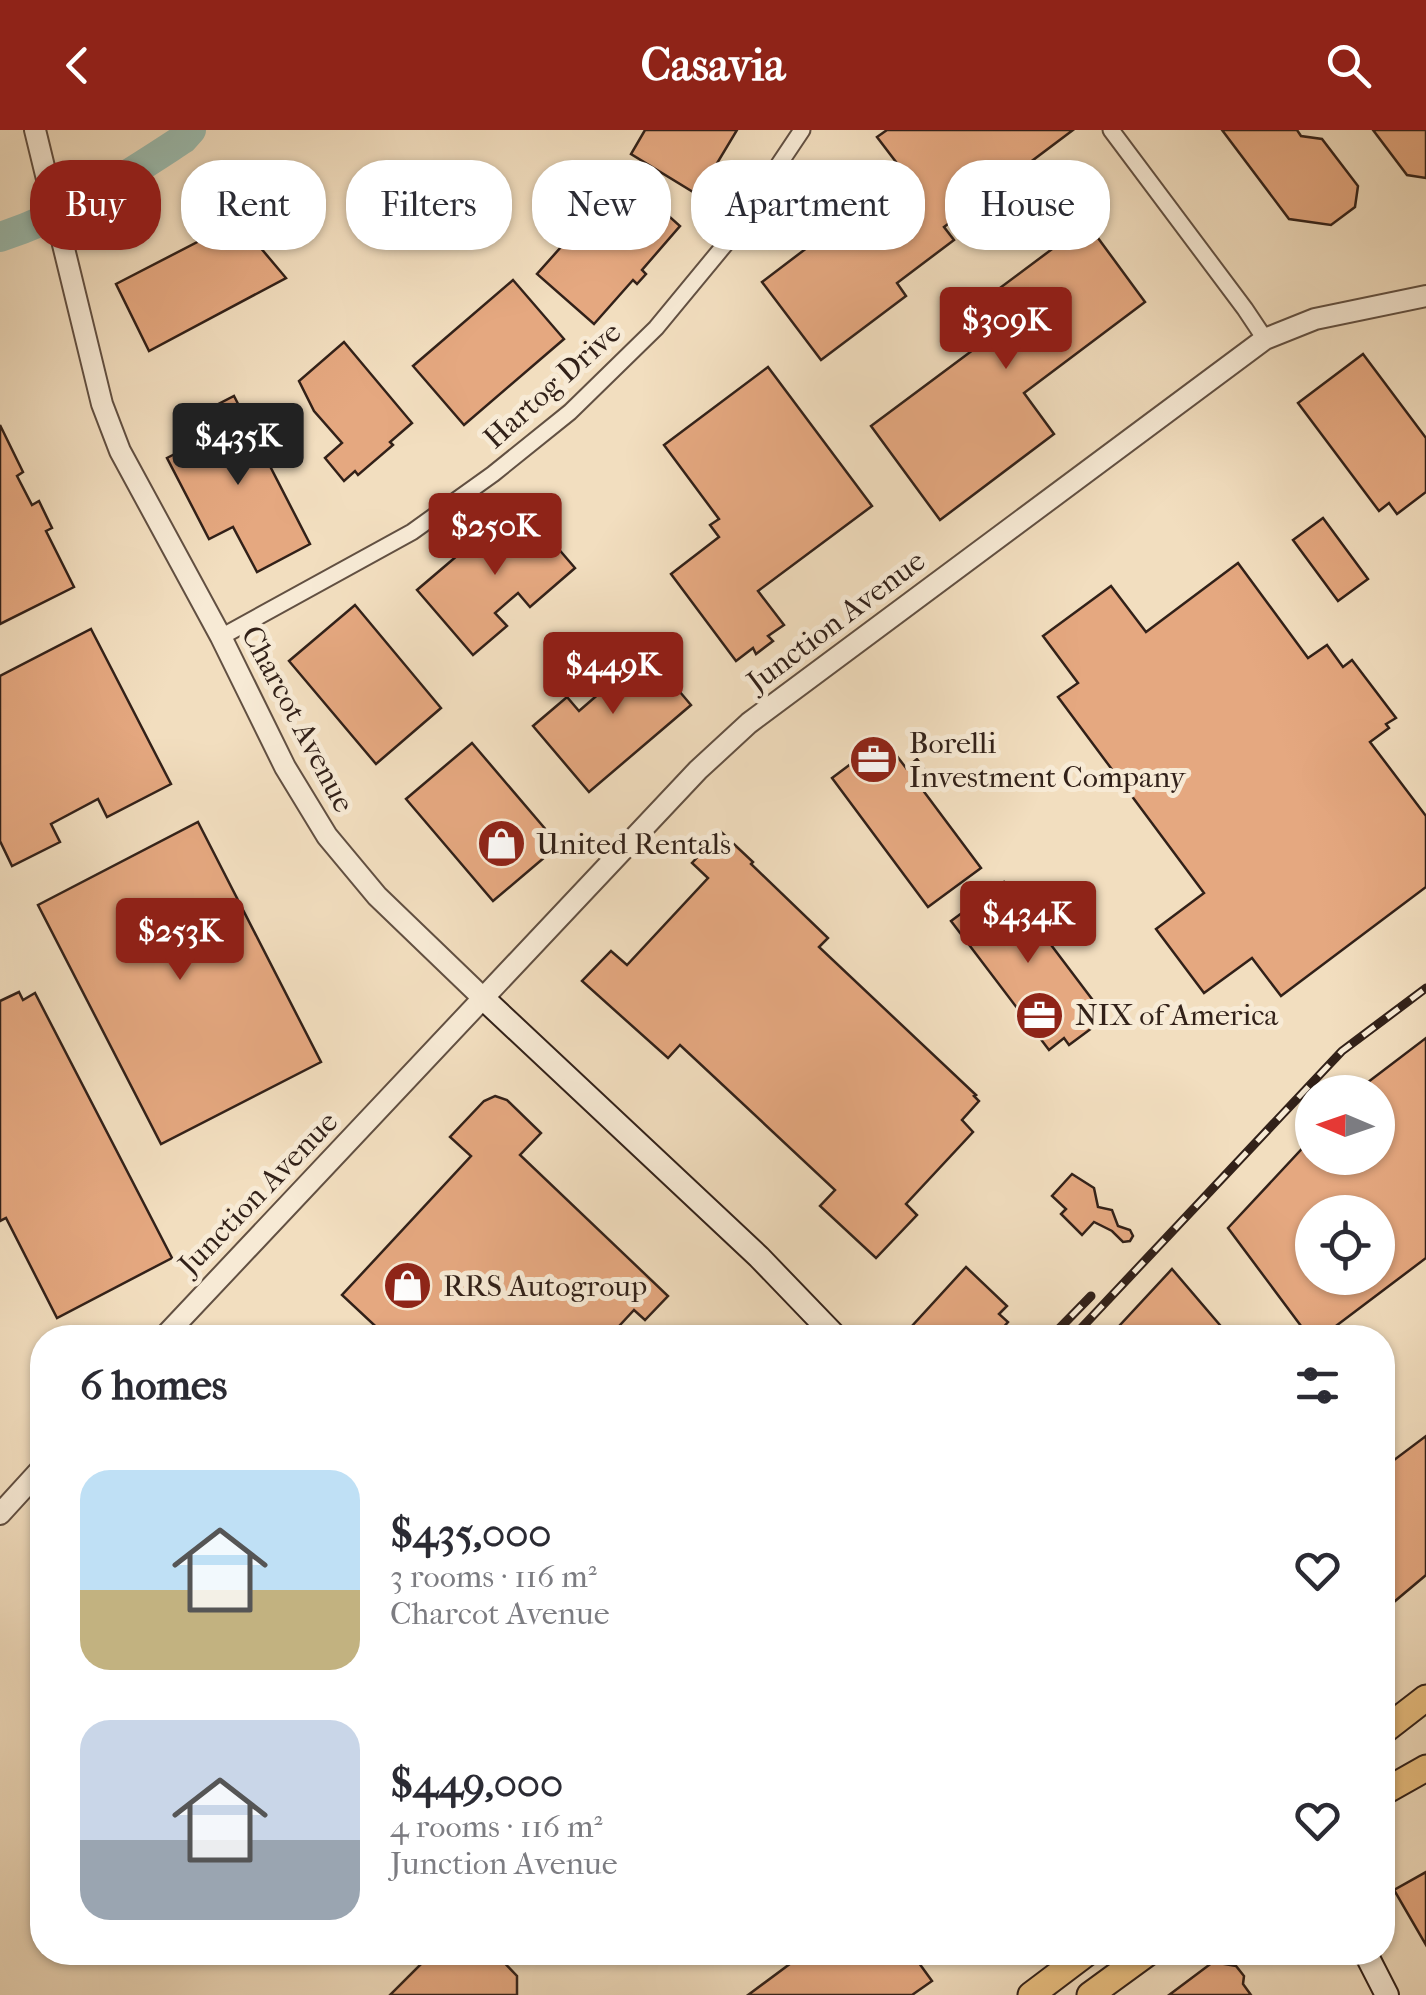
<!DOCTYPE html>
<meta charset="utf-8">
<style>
:root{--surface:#fff;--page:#f7f7f7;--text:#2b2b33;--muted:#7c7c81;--accent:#8f2418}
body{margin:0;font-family:"IM FELL French Canon",serif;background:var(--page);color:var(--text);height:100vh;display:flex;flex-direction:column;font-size:38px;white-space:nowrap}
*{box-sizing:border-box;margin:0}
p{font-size:32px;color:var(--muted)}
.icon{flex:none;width:55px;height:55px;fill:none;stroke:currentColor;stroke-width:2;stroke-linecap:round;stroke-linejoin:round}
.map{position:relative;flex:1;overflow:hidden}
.sheet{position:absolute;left:30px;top:1195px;width:1365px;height:640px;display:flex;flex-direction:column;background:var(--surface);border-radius:40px;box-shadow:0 2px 8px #0004}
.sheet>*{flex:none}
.guide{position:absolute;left:30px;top:30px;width:1368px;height:90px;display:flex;gap:20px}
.needle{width:65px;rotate:272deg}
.buttons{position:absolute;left:1295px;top:945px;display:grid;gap:20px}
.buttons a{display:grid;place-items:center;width:100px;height:100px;border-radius:50%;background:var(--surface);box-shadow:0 2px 8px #0004;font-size:50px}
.price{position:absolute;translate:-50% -85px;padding:0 22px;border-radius:10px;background:var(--accent);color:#fff;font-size:32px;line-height:65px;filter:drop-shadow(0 2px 5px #0008)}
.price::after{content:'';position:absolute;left:50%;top:60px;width:30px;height:22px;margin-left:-15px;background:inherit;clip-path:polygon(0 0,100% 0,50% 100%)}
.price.active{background:#222;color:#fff}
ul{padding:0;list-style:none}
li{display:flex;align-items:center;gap:30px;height:250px;padding:0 50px}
li span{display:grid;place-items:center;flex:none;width:280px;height:200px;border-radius:30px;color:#555}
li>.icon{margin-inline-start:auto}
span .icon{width:120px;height:120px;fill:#fffc;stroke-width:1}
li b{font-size:42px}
h2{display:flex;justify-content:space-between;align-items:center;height:120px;padding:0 50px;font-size:42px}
.pill{padding:0 35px;border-radius:40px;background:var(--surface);box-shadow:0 2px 8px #0004;font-size:35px;line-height:90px}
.pill.active{background:var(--accent);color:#fff}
header{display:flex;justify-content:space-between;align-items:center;height:130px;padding:0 50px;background:var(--accent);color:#fff;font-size:45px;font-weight:800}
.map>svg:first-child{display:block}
</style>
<header><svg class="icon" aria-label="back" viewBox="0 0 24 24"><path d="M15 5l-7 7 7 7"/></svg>Casavia<svg class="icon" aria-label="search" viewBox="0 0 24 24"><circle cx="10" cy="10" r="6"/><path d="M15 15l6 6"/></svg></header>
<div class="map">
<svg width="1426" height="1865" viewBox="0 0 1426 1865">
<rect width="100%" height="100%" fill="#f2debf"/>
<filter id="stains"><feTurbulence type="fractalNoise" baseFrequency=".002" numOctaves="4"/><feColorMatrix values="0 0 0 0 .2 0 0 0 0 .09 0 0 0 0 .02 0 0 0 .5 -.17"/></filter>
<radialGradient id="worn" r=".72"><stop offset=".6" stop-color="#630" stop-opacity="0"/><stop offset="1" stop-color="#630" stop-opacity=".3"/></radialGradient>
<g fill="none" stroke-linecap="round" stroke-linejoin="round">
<path stroke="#9bbcaf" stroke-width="30" d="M 0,107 C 69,85 123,48 183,9 L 191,0"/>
</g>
<g fill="#e5a880" stroke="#322119" stroke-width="2.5" fill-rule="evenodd">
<path d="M 645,0 L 737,0 L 698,65 L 631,24 Z"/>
<path d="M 887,0 L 1073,0 L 944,97 L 954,110 L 897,153 L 906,166 L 821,230 L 762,152 L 841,92 L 831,80 L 896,32 L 877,7 Z"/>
<path d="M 1222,0 L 1297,0 L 1301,6 L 1322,9 L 1358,56 L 1355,77 L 1331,95 L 1289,89 Z"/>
<path d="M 1373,0 L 1426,0 L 1426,48 L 1407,45 Z"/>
<path d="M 624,46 L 680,96 L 642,140 L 646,144 L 637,154 L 633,150 L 594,194 L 537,144 Z"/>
<path d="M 238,91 L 286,148 L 149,221 L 116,154 Z"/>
<path d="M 1087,93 L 1145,172 L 1024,263 L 1054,304 L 940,390 L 871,296 L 985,211 L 965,184 Z"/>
<path d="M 513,150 L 564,209 L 464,295 L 413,236 Z"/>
<path d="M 344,212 L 412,293 L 390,312 L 393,315 L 358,345 L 355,341 L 344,351 L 325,328 L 342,313 L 314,281 L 299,251 Z"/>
<path d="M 1363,224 L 1426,308 L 1426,362 L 1397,384 L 1389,373 L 1379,381 L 1298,273 Z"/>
<path d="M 768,237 L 872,376 L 758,461 L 784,495 L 768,506 L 773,511 L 756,524 L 753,518 L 736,531 L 671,444 L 719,407 L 710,395 L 719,389 L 664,315 Z"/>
<path d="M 234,266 L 310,414 L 257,442 L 233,397 L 209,409 L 167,328 L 210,306 L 199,284 Z"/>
<path d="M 0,295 L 23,342 L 17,346 L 32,375 L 39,371 L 52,398 L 46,401 L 74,457 L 0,494 Z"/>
<path d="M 519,373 L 575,438 L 530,477 L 518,463 L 495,483 L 507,496 L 473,525 L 417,460 Z"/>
<path d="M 1323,388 L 1368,449 L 1338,471 L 1293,410 Z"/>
<path d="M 1238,433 L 1308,528 L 1327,515 L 1343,537 L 1352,530 L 1396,588 L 1386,594 L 1389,598 L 1370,612 L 1426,686 L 1426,757 L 1281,866 L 1252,828 L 1204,863 L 1156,799 L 1204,763 L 1058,567 L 1078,553 L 1043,506 L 1111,456 L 1146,502 Z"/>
<path d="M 355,475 L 441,578 L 376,634 L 289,531 Z"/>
<path d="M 91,499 L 171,654 L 107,687 L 98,669 L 51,694 L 60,712 L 12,736 L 0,711 L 0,546 Z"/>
<path d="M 635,509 L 691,575 L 589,662 L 533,596 L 567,567 L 579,581 L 602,561 L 590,547 Z"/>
<path d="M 884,609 L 906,638 L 917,629 L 927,643 L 916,651 L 981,738 L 928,777 L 832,648 Z"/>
<path d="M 472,613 L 559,715 L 493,771 L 406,669 Z"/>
<path d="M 198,692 L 321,932 L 161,1014 L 38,775 Z"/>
<path d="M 721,702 L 753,732 L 751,734 L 828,808 L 819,817 L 976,965 L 974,966 L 979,971 L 962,990 L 973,1002 L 906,1074 L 917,1085 L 876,1128 L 820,1076 L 835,1060 L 680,915 L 668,928 L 582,851 L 611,821 L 627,835 L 708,748 L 692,733 Z"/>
<path d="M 1004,752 L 1026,781 L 1036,773 L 1047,787 L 1036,795 L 1101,881 L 1091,888 L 1096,895 L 1069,915 L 1064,908 L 1049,920 L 951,791 Z"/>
<path d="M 19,862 L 23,870 L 35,863 L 172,1128 L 57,1188 L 6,1088 L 0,1091 L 0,871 Z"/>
<path d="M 1426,908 L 1426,1128 L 1320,1208 L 1310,1208 L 1228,1098 L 1312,1008 L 1312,1028 L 1378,1028 L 1378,962 L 1355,962 ZM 1312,1082 L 1378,1082 L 1378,1148 L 1312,1148 Z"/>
<path d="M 495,966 L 507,970 L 541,1003 L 520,1025 L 668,1166 L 645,1190 L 634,1180 L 608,1208 L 388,1208 L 342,1165 L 471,1026 L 450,1007 L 484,971 Z"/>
<path d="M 1072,1044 L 1094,1058 L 1098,1077 L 1112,1080 L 1118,1096 L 1130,1100 L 1133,1106 L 1130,1111 L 1123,1112 L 1112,1101 L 1094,1092 L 1082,1105 L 1061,1084 L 1066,1079 L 1052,1066 Z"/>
<path d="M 966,1137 L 1007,1176 L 999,1184 L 1008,1192 L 994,1208 L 901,1208 Z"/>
<path d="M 1172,1139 L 1231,1208 L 1108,1208 Z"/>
<path d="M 1426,1306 L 1426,1445 L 1382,1482 L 1382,1339 Z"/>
<path d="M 1426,1742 L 1426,1815 L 1394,1760 Z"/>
<path d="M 433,1822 L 494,1822 L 517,1846 L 517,1865 L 390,1865 Z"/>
<path d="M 806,1822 L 911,1822 L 932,1851 L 912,1865 L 748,1865 Z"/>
<path d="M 1213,1832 L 1236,1836 L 1244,1846 L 1243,1854 L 1251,1865 L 1169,1865 Z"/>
</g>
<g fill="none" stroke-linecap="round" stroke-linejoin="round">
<defs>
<g id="minor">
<path d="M 1111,0 L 1245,179 L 1265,209"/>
<path d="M 221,507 L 412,402 L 493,344 L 570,282 L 656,198 L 727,112 L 802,0"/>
</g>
<g id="tertiary">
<path d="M 35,0 L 102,274 L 120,321 L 221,507 L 285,637 L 327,706 L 377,766 L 484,869"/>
<path d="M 163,1208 L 698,640 L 749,593 L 1265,209 L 1315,189 L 1426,166"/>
<path d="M 0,1384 L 42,1338"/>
</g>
<g id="secondary">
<path d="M 484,869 L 759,1127 L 837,1208"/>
<path d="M 1365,1822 L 1387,1865"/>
</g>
<g id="primary">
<path d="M 1382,1602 L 1426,1568"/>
<path d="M 1382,1663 L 1426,1638"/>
<path d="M 1031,1865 L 1088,1822"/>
<path d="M 1090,1865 L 1149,1822"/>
</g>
</defs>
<use href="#minor" stroke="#625042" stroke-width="19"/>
<use href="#tertiary" stroke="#625042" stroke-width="24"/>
<use href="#secondary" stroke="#322119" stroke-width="26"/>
<use href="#primary" stroke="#322119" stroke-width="29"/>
<use href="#minor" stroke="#f7ead5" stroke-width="15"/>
<use href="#tertiary" stroke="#f7ead5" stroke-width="20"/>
<use href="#secondary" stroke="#f7ead5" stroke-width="22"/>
<use href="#primary" stroke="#e9bf80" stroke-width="25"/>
<defs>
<g id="rail">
<path d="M 1050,1208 L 1091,1166"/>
<path d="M 1072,1208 L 1342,921 L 1426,858"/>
</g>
</defs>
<use href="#rail" stroke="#322119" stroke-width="9"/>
<use href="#rail" stroke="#f7ead5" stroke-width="5" stroke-dasharray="15" stroke-linecap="butt"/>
</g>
<defs>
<symbol id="office-disc" viewBox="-11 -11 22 22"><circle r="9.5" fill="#8f2418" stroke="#f7ead5"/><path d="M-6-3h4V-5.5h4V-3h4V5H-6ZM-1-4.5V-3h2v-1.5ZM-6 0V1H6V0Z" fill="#fff"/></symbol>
<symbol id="shop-disc" viewBox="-11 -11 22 22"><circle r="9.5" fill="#8f2418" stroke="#f7ead5"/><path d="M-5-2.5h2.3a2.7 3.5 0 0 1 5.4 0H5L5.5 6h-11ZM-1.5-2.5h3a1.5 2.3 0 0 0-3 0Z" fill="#fff"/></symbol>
</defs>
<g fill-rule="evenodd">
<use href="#office-disc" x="846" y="602" width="55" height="55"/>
<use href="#shop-disc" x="474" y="686" width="55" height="55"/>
<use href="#office-disc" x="1012" y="858" width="55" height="55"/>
<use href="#shop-disc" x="380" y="1128" width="55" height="55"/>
</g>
<g text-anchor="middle" stroke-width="10" stroke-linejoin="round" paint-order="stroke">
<g font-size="30" fill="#322119" stroke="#f7ead5">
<text transform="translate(552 255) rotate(-42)" y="10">Hartog Drive</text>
<text transform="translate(836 491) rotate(-37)" y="10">Junction Avenue</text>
<text transform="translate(298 589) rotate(62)" y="10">Charcot Avenue</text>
<text transform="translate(258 1063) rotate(-46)" y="10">Junction Avenue</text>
</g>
<g font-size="30" fill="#322119" stroke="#f7ead5" text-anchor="start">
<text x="909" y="623">Borelli<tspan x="909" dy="34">Investment Company</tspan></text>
<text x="536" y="724">United Rentals</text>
<text x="1075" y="895">NIX of America</text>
<text x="443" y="1166">RRS Autogroup</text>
</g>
</g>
<rect width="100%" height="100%" filter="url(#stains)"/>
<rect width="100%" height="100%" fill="url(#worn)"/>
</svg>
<div class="buttons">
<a><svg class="needle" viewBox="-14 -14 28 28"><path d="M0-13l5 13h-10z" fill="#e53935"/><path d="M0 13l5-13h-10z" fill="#7c7c81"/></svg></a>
<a><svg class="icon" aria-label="locate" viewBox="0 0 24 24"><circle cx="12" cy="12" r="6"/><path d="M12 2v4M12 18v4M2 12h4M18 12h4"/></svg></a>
</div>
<b class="price" style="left:1006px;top:242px">$309K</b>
<b class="price active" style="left:238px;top:358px">$435K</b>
<b class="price" style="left:495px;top:448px">$250K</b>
<b class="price" style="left:613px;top:587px">$449K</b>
<b class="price" style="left:1028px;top:836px">$434K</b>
<b class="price" style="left:180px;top:853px">$253K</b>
<div class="guide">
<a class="pill active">Buy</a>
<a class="pill">Rent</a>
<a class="pill">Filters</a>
<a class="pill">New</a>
<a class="pill">Apartment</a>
<a class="pill">House</a>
</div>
<section class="sheet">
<h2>6 homes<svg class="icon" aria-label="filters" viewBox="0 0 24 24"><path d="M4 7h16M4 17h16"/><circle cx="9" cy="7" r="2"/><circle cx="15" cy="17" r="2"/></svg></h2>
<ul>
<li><span style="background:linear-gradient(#bfe0f5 60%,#c2b280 0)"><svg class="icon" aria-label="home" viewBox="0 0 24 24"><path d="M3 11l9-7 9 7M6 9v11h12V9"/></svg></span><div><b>$435,000</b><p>3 rooms · 116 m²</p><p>Charcot Avenue</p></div><svg class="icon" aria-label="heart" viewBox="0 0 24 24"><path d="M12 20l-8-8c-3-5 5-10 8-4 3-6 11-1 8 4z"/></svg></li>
<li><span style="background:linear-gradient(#c9d6e8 60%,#9aa5b1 0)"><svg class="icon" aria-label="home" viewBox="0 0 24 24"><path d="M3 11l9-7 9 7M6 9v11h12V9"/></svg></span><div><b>$449,000</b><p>4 rooms · 116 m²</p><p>Junction Avenue</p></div><svg class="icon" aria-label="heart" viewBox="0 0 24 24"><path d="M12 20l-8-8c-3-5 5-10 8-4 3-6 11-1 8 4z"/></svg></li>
</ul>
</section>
</div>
